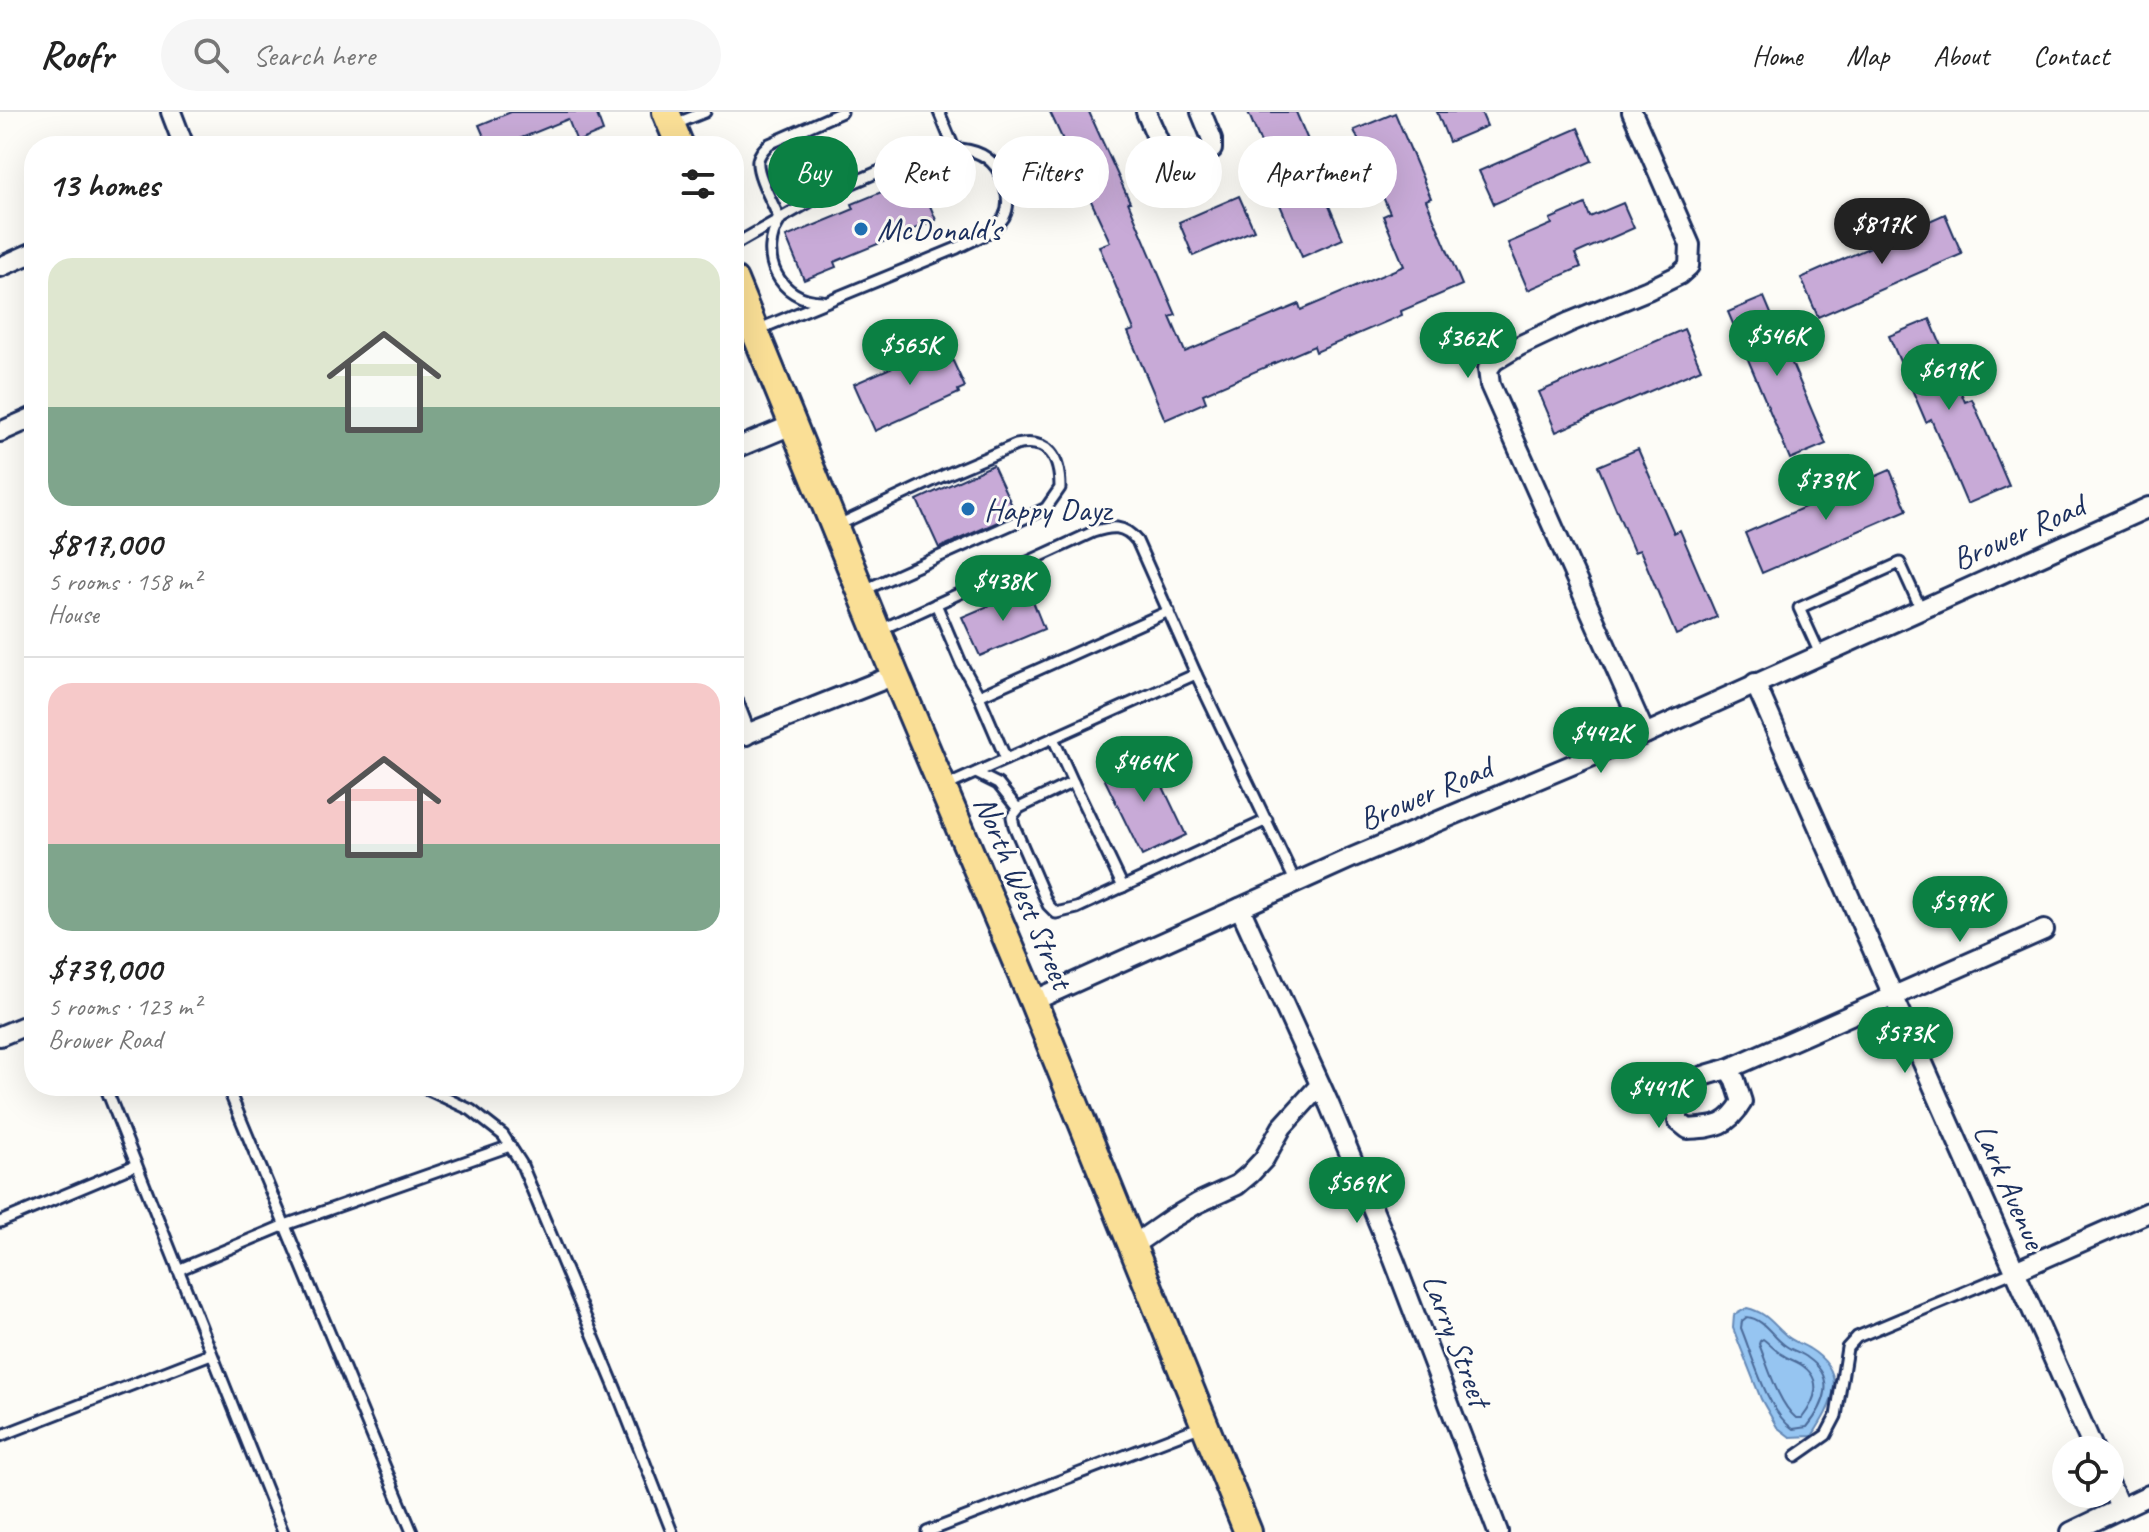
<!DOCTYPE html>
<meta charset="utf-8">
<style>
:root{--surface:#fff;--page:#f6f6f6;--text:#222;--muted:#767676;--line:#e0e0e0;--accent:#0b8043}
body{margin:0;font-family:Caveat,sans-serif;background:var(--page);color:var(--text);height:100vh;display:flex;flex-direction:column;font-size:30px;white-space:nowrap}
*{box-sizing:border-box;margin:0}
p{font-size:26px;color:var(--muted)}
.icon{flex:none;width:44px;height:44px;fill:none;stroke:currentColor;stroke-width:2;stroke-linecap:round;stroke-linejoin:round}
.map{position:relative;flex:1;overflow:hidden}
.side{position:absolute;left:24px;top:24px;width:720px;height:960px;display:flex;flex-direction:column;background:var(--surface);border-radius:32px;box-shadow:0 8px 32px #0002}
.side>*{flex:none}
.guide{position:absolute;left:768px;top:24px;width:760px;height:72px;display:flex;gap:16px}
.tools{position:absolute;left:2052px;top:1324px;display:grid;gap:16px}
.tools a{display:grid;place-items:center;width:72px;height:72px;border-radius:50%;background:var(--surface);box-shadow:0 8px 32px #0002;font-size:40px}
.price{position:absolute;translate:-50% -68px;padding:0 18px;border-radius:28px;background:var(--accent);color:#fff;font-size:26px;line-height:52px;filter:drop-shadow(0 2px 4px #0008)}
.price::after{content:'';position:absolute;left:50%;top:48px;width:24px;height:18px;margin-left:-12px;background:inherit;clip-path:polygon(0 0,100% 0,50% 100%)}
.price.active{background:#222;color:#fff}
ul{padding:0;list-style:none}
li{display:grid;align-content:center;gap:16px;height:424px;padding:0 24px}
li+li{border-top:2px solid var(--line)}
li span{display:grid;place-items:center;height:248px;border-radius:24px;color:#555}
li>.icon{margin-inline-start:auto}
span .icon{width:144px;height:144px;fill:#fffc;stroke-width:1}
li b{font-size:34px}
h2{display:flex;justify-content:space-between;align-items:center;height:96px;padding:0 24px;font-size:34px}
.chip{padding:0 28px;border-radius:36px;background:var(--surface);box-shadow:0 8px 32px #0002;font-size:28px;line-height:72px}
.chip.active{background:var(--accent);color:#fff}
header{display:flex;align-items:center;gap:48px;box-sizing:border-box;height:112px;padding:0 40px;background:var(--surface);border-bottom:2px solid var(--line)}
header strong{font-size:38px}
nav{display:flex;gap:44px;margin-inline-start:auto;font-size:28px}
.search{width:560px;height:72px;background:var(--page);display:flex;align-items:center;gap:20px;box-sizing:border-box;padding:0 28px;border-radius:44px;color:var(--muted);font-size:30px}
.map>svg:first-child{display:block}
</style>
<header>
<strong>Roofr</strong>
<div class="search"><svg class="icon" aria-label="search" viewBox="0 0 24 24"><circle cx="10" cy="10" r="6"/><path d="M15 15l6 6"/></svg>Search here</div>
<nav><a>Home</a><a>Map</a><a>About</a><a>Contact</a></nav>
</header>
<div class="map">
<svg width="2149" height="1420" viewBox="0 0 2149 1420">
<rect width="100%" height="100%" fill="#fdfcf7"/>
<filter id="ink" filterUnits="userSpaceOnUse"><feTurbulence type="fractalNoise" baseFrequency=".0125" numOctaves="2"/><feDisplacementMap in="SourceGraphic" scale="16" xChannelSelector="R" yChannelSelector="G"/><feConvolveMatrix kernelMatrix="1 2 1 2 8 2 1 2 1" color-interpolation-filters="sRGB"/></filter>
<g filter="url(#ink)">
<path fill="#96c5f1" stroke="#6589b6" stroke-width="2" d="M 1747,1196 C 1768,1201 1772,1212 1788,1225 C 1794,1230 1803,1232 1810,1237 C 1850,1262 1832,1293 1812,1324 L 1790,1325 L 1777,1315 L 1761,1287 L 1733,1216 L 1734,1203 Z"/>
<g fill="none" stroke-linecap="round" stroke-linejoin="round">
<g stroke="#4c6b99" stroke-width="2">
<path d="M 1747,1205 C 1765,1207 1772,1225 1786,1234 C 1793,1239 1802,1241 1808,1246 C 1837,1266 1825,1293 1807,1315 L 1793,1317 C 1767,1299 1753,1245 1741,1216 L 1742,1209 Z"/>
<path d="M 1763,1227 C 1770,1232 1775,1239 1783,1243 C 1788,1247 1794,1248 1800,1252 C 1824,1267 1816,1288 1802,1306 L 1796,1306 C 1778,1291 1768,1254 1759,1232 L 1760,1229 Z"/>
</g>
</g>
<g fill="#c8aad7" stroke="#1b2f5e" stroke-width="2">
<path d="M 511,0 L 596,0 L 603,19 L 577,30 L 568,7 L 502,34 L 488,34 L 479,13 Z"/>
<path d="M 1050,0 L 1089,0 L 1130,90 L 1128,90 L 1176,203 L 1170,205 L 1185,240 L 1299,192 L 1301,198 L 1404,154 L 1383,104 L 1390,101 L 1354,18 L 1395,1 L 1431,86 L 1426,88 L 1462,173 L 1401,199 L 1402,203 L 1316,240 L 1314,234 L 1203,282 L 1206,290 L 1165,308 L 1128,220 L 1134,218 L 1099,134 L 1110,130 Z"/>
<path d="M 1248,0 L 1296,0 L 1313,40 L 1307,42 L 1343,127 L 1302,145 L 1265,57 L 1271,55 Z"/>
<path d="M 1437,0 L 1481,0 L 1487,14 L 1449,30 Z"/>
<path d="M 1578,16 L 1592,49 L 1494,92 L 1479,59 Z"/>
<path d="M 918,65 L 936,108 L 834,150 L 836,155 L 804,168 L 786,125 L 854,97 L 852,92 Z"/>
<path d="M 1239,84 L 1254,118 L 1193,144 L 1179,110 Z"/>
<path d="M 1623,91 L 1634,116 L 1575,142 L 1581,155 L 1528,178 L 1508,131 L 1552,112 L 1550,107 L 1585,92 L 1590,105 Z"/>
<path d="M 1945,102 L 1962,142 L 1818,205 L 1801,166 Z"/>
<path d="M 1764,185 L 1826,332 L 1790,347 L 1728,200 Z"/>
<path d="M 1930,207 L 1965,290 L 1972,287 L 2009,374 L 1967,392 L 1931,307 L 1926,310 L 1889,224 Z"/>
<path d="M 1684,217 L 1701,257 L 1556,320 L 1539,280 Z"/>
<path d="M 946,234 L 965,275 L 958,278 L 959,281 L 875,319 L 854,272 L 938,235 L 939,237 Z"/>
<path d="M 1638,337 L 1674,421 L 1680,418 L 1717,505 L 1676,523 L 1640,438 L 1634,440 L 1598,354 Z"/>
<path d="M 993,353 L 1016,402 L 939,436 L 917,388 Z"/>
<path d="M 1890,358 L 1907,398 L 1762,461 L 1745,421 Z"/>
<path d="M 1028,477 L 1044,517 L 980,544 L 962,505 Z"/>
<path d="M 1147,641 L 1186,723 L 1142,744 L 1102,662 Z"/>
</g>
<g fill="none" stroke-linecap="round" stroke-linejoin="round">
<defs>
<g id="lane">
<path d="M 939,0 L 954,36"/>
<path d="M 675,12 L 705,0"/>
<path d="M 734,133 L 813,88 L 915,44 C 952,33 992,30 1005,74 C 1008,84 1009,96 1004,105 C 994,121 973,128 957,136 L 757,218"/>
<path d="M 822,189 C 779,189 757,143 780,108 C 774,93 756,63 758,48 C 760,40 764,37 769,32 L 842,0"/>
<path d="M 836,414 L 943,364 L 1016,333 C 1049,326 1060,346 1060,376 L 1046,396 L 1032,403 L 864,478"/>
<path d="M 936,492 L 961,551 L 979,584"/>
<path d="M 880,518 L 1093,420 C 1111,414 1124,412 1137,429 L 1196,562"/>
<path d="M 1820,542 L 1799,496 L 1900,451 L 1921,497"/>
<path d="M 1053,626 L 1073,670 L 1019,696 L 1012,705 L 1014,714 L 1048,793 L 1056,801 L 1077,796 L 1267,708"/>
<path d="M 1006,647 L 979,584 L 1169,499"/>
<path d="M 976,661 L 998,672 L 1018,697"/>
<path d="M 1073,670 L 1123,775"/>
<path d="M 946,674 L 1196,562 L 1296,771"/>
<path d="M 105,974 L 283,1420"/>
<path d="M 227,974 L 412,1420"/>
<path d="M 420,974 L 471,998 L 503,1023 L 521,1051 L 621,1290 L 672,1420"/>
<path d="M 0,1110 L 136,1053"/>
<path d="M 178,1158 L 285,1113 L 510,1034"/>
<path d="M 0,1324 L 211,1242"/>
<path d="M 1796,1344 L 1826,1323 L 1836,1304 L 1847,1236 L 1857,1225 L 2015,1159"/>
<path d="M 927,1420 L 1202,1314"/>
</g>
<g id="street">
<path d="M 171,0 L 184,34"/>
<path d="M 1146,0 L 1166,46 L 1172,52 C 1189,53 1199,47 1212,37 L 1212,27 L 1201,0"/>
<path d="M 1632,0 L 1690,133 L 1689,154 L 1679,163 L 1648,178 L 1570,210 L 1519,234 L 1494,249 L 1488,257 L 1490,273 L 1645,622"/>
<path d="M 0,155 L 34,140"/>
<path d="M 0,320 L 34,305"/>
<path d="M 734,337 L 792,313"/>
<path d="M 1755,571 L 2094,1338"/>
<path d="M 734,592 L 746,623"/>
<path d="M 734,627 L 895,563"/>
<path d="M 1240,796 L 1329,992 L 1394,1148 L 1498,1420"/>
<path d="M 1033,889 L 1351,746 L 1645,622 L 2149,395"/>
<path d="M 0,924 L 34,910"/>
<path d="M 1728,957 L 2044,818"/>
<path d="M 1728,957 L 1735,968 L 1742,990 C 1727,1015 1716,1015 1688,1017 L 1678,1009 L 1675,984 C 1687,967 1708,962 1728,957 Z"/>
<path d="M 1132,1134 L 1171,1107 L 1198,1091 L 1237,1073 L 1250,1062 L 1264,1047 L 1282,1015 L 1320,973"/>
<path d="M 2015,1159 L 2149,1100"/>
<path d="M 2110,1373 L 2120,1396"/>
<path d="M 2071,1420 L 2149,1383"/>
</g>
<g id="primary">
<path d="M 666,0 L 680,34"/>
<path d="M 734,168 L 895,563 L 1033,889 L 1248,1420"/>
</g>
</defs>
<use href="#lane" stroke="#1b2f5e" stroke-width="15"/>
<use href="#street" stroke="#1b2f5e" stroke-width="24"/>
<use href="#primary" stroke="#1b2f5e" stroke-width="32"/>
<use href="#lane" stroke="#fdfcf7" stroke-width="9"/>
<use href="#street" stroke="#fdfcf7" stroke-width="18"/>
<use href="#primary" stroke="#fadf96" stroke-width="26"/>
</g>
</g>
<g fill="#1f6fb2" stroke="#fdfcf7" stroke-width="3">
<circle cx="861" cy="117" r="8"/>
<circle cx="968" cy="397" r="8"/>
</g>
<g text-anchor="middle" stroke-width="6" stroke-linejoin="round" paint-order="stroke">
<g font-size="32" fill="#1b2f5e" stroke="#fdfcf7" text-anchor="start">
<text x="877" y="128">McDonald's</text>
<text x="984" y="408">Happy Dayz</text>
</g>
<g font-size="32" fill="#1b2f5e" stroke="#fdfcf7">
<text transform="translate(2018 420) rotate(-24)" y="11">Brower Road</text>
<text transform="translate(1425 681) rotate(-23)" y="11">Brower Road</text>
<text transform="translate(1024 780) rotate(67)" y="11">North West Street</text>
<text transform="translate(2010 1074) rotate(66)" y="11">Lark Avenue</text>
<text transform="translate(1457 1228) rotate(69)" y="11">Larry Street</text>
</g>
</g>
</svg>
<div class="tools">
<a><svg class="icon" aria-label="locate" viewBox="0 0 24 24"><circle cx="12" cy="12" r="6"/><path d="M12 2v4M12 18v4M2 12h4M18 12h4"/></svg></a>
</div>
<b class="price active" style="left:1882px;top:154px">$817K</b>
<b class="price" style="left:1777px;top:266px">$546K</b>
<b class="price" style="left:1468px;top:268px">$362K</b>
<b class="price" style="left:910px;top:275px">$565K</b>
<b class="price" style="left:1949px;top:300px">$619K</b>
<b class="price" style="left:1826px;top:410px">$739K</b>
<b class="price" style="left:1003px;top:511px">$438K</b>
<b class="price" style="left:1601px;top:663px">$442K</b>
<b class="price" style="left:1144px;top:692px">$464K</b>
<b class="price" style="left:1960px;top:832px">$599K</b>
<b class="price" style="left:1905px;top:963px">$573K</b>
<b class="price" style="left:1659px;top:1018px">$441K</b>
<b class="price" style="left:1357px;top:1113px">$569K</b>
<div class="guide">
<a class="chip active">Buy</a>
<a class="chip">Rent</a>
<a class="chip">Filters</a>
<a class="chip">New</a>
<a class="chip">Apartment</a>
</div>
<section class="side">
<h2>13 homes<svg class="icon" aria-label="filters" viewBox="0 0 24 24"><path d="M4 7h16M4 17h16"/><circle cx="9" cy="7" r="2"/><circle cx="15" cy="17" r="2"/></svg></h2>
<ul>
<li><span style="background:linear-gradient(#dfe7d0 60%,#7fa58c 0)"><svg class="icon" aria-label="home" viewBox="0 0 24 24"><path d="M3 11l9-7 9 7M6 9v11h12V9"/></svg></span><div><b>$817,000</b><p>5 rooms · 158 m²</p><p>House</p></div></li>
<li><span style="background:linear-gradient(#f6c9c9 65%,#7fa58c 0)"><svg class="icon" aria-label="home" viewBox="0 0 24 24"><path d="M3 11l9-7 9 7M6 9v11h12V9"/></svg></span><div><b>$739,000</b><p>5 rooms · 123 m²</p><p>Brower Road</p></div></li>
</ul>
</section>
</div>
